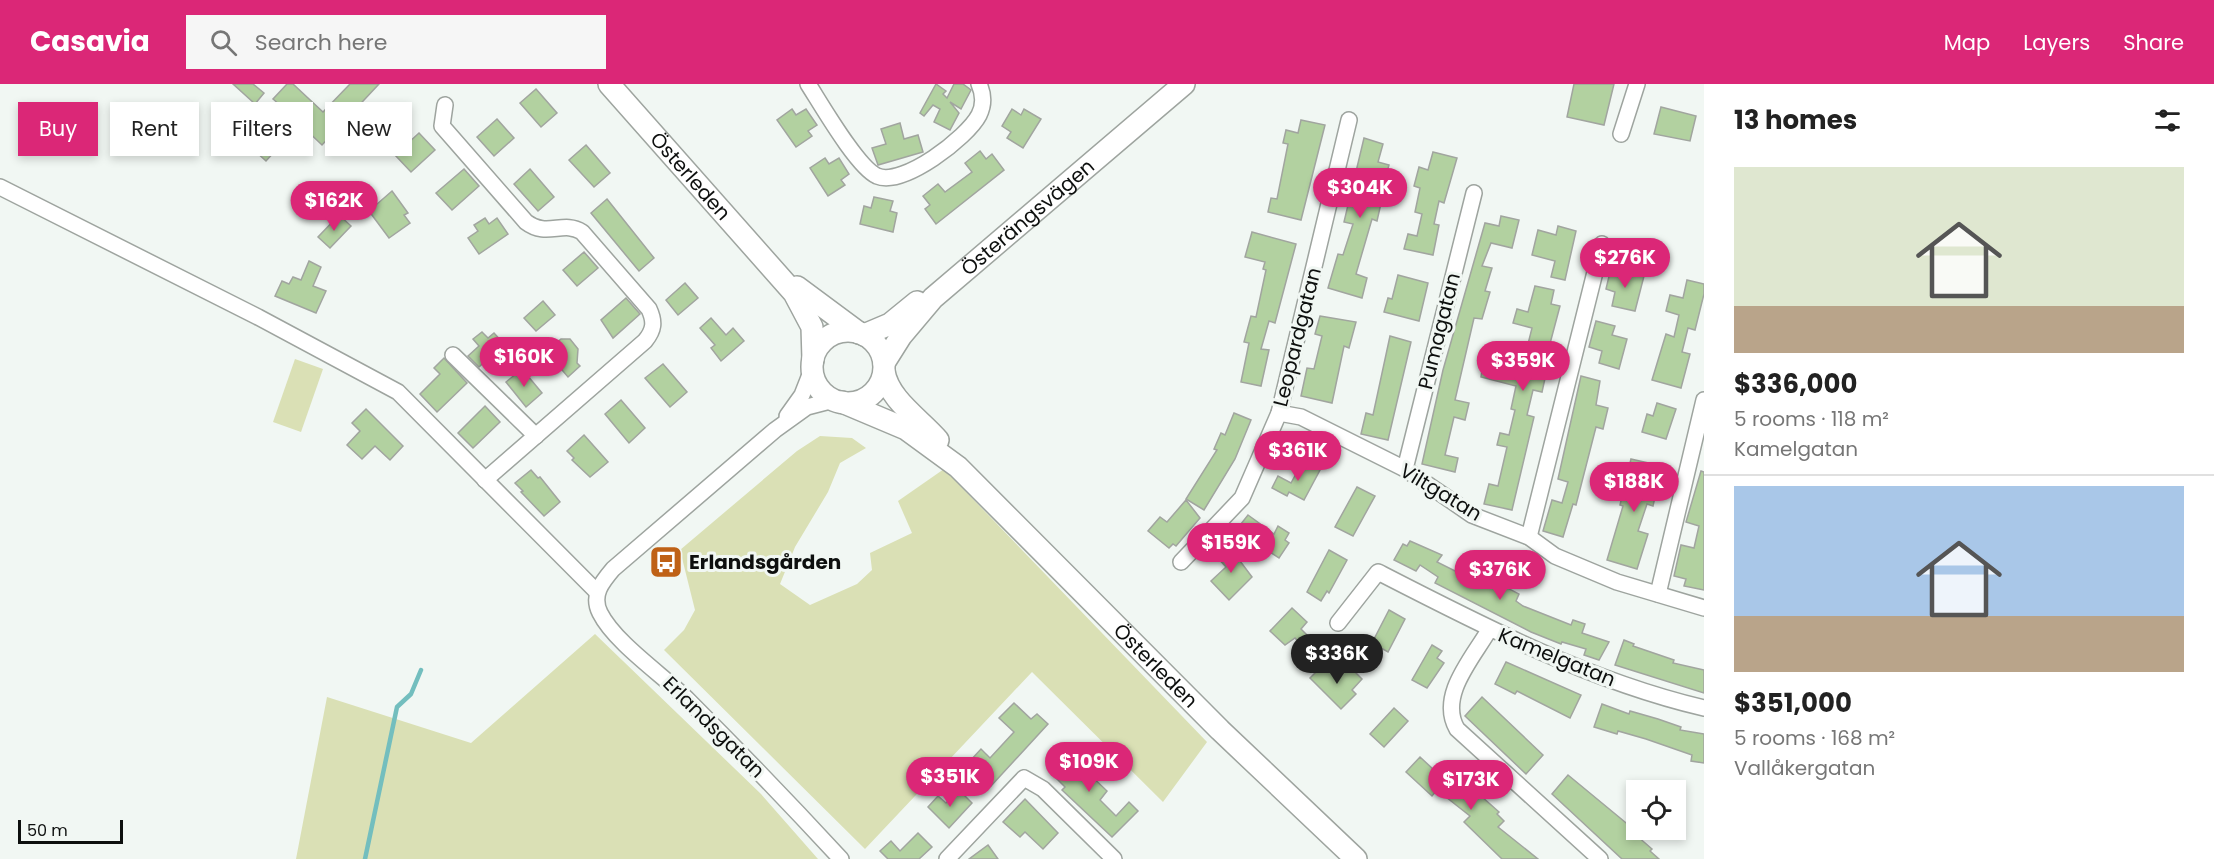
<!DOCTYPE html>
<meta charset="utf-8">
<style>
:root{--surface:#fff;--page:#f6f6f6;--text:#222;--muted:#767676;--line:#e0e0e0;--accent:#db2777}
body{margin:0;font-family:Poppins,sans-serif;background:var(--page);color:var(--text);height:100vh;display:flex;flex-direction:column;font-size:22px;white-space:nowrap}
*{box-sizing:border-box;margin:0}
p{font-size:20px;color:var(--muted)}
.icon{flex:none;width:33px;height:33px;fill:none;stroke:currentColor;stroke-width:2;stroke-linecap:round;stroke-linejoin:round}
.map{position:relative;flex:1;overflow:hidden}
.details{display:flex;flex-direction:column;background:var(--surface);width:510px}
.details>*{flex:none}
.guide{position:absolute;left:18px;top:18px;width:570px;height:54px;display:flex;gap:12px}
.buttons{position:absolute;left:1626px;top:696px;display:grid;gap:12px}
.buttons a{display:grid;place-items:center;width:60px;height:60px;border-radius:0px;background:var(--surface);box-shadow:0 3px 9px #0003;font-size:30px}
.scale{position:absolute;left:18px;bottom:15px;width:105px;box-sizing:border-box;padding-left:6px;border:3px solid #0d0f0e;border-top:0;font-size:16px;line-height:21px;white-space:nowrap;color:#0d0f0e;-webkit-text-stroke:4px #f1f7f3;paint-order:stroke}
.price{position:absolute;translate:-50% -51px;padding:0 14px;border-radius:21px;background:var(--accent);color:#fff;font-size:20px;line-height:39px;filter:drop-shadow(0 2px 3px #0008)}
.price::after{content:'';position:absolute;left:50%;top:36px;width:18px;height:14px;margin-left:-9px;background:inherit;clip-path:polygon(0 0,100% 0,50% 100%)}
.price.current{background:#222;color:#fff}
ul{padding:0;list-style:none}
li{display:grid;align-content:center;gap:12px;height:318px;padding:0 30px}
li+li{border-top:2px solid var(--line)}
li span{display:grid;place-items:center;height:186px;border-radius:0px;color:#555}
li>.icon{margin-inline-start:auto}
span .icon{width:108px;height:108px;fill:#fffc;stroke-width:1}
li b{font-size:26px}
h2{display:flex;justify-content:space-between;align-items:center;height:72px;padding:0 30px;font-size:26px}
.tag{padding:0 21px;border-radius:0px;background:var(--surface);box-shadow:0 3px 9px #0003;font-size:21px;line-height:54px}
.tag.current{background:var(--accent);color:#fff}
header{display:flex;align-items:center;gap:36px;box-sizing:border-box;height:84px;padding:0 30px;background:var(--accent);color:#fff}
header strong{font-size:28px}
nav{display:flex;gap:33px;margin-inline-start:auto;font-size:21px}
.search{width:420px;height:54px;background:var(--page);display:flex;align-items:center;gap:15px;box-sizing:border-box;padding:0 21px;border-radius:0px;color:var(--muted);font-size:22px}
main{display:flex;flex:1;min-height:0}
.map>svg:first-child{display:block}
</style>
<header>
<strong>Casavia</strong>
<div class="search"><svg class="icon" aria-label="search" viewBox="0 0 24 24"><circle cx="10" cy="10" r="6"/><path d="M15 15l6 6"/></svg>Search here</div>
<nav><a>Map</a><a>Layers</a><a>Share</a></nav>
</header>
<main>
<div class="map">
<svg width="1704" height="775" viewBox="0 0 1704 775">
<rect width="100%" height="100%" fill="#f1f7f3"/>
<g fill="#dae0b5">
<path d="M 295,275 L 323,285 L 301,348 L 273,338 Z"/>
<path d="M 820,352 L 852,354 L 866,364 L 840,379 L 828,408 L 795,463 L 780,500 L 810,521 L 857,500 L 872,486 L 870,469 L 912,449 L 898,417 L 944,385 L 1207,658 L 1163,718 L 1032,588 L 865,765 L 664,566 L 684,546 L 695,526 L 680,466 L 797,367 Z"/>
<path d="M 595,550 L 761,710 L 818,775 L 296,775 L 327,613 L 471,659 Z"/>
</g>
<g fill="none" stroke-linecap="round" stroke-linejoin="round">
<path stroke="#73bebe" stroke-width="4.5" d="M 365,775 L 397,623 L 411,610 L 421,586"/>
</g>
<g fill="#b2d1a0" stroke="#a1a59f" stroke-width="1.5">
<path d="M 233,0 L 253,0 L 264,9 L 255,20 Z"/>
<path d="M 287,0 L 293,0 L 323,28 L 350,0 L 379,0 L 322,61 L 300,40 L 266,77 L 254,66 L 289,29 L 273,15 Z"/>
<path d="M 936,0 L 946,7 L 943,10 L 947,14 L 954,0 L 963,0 L 971,6 L 961,25 L 950,18 L 959,29 L 950,46 L 934,38 L 940,25 L 933,21 L 924,32 L 920,29 Z"/>
<path d="M 1574,0 L 1614,0 L 1604,41 L 1567,33 Z"/>
<path d="M 536,5 L 557,29 L 541,43 L 520,19 Z"/>
<path d="M 1661,23 L 1696,32 L 1690,57 L 1654,50 Z"/>
<path d="M 792,25 L 796,31 L 806,25 L 817,41 L 808,47 L 812,52 L 796,63 L 777,36 Z"/>
<path d="M 1012,25 L 1021,31 L 1024,25 L 1041,35 L 1023,64 L 1007,54 L 1011,48 L 1002,42 Z"/>
<path d="M 497,35 L 514,54 L 494,72 L 477,53 Z"/>
<path d="M 1301,36 L 1325,41 L 1301,136 L 1268,128 L 1271,114 L 1277,115 L 1288,60 L 1283,59 L 1286,46 L 1298,49 Z"/>
<path d="M 900,39 L 904,55 L 918,51 L 923,68 L 878,81 L 872,64 L 886,60 L 881,45 Z"/>
<path d="M 419,49 L 435,66 L 411,88 L 395,71 Z"/>
<path d="M 1364,54 L 1383,60 L 1378,78 L 1389,81 L 1379,114 L 1382,115 L 1377,137 L 1372,135 L 1356,190 L 1367,194 L 1362,214 L 1328,204 L 1338,170 L 1343,171 L 1353,140 L 1344,138 Z"/>
<path d="M 586,61 L 610,89 L 594,103 L 569,76 Z"/>
<path d="M 980,67 L 986,75 L 992,70 L 1004,86 L 936,140 L 925,125 L 930,121 L 923,112 L 938,100 L 945,108 L 972,88 L 965,79 Z"/>
<path d="M 1433,68 L 1457,74 L 1444,119 L 1439,117 L 1434,140 L 1439,141 L 1433,171 L 1404,165 L 1408,150 L 1417,152 L 1422,130 L 1415,128 L 1420,104 L 1414,102 L 1419,83 L 1428,86 Z"/>
<path d="M 825,74 L 829,80 L 839,74 L 849,90 L 841,96 L 845,101 L 828,112 L 810,84 Z"/>
<path d="M 464,85 L 479,102 L 452,126 L 436,109 Z"/>
<path d="M 530,85 L 554,113 L 538,127 L 514,100 Z"/>
<path d="M 392,107 L 408,129 L 404,131 L 410,139 L 389,154 L 369,127 Z"/>
<path d="M 874,113 L 893,117 L 890,127 L 897,129 L 893,148 L 860,140 L 864,122 L 871,124 Z"/>
<path d="M 607,115 L 654,174 L 639,187 L 591,129 Z"/>
<path d="M 339,131 L 351,142 L 330,164 L 318,153 Z"/>
<path d="M 1501,132 L 1519,136 L 1512,164 L 1491,159 L 1482,182 L 1492,184 L 1485,207 L 1490,208 L 1482,235 L 1474,234 L 1455,316 L 1469,319 L 1465,336 L 1454,333 L 1445,371 L 1458,374 L 1455,388 L 1422,380 L 1443,286 L 1485,139 L 1499,142 Z"/>
<path d="M 485,134 L 489,140 L 497,134 L 508,150 L 479,170 L 468,154 L 478,147 L 474,141 Z"/>
<path d="M 1558,142 L 1576,147 L 1565,196 L 1551,193 L 1555,177 L 1532,171 L 1538,146 L 1556,151 Z"/>
<path d="M 1252,148 L 1296,160 L 1275,239 L 1269,237 L 1261,265 L 1269,266 L 1261,302 L 1241,298 L 1249,259 L 1244,258 L 1251,232 L 1256,233 L 1266,186 L 1263,185 L 1265,178 L 1245,173 Z"/>
<path d="M 584,168 L 598,184 L 577,202 L 563,186 Z"/>
<path d="M 309,177 L 321,183 L 313,202 L 326,207 L 316,229 L 275,212 L 282,197 L 289,200 L 293,193 L 301,196 Z"/>
<path d="M 1611,184 L 1644,192 L 1635,227 L 1612,222 L 1615,208 L 1606,205 Z"/>
<path d="M 1398,191 L 1428,199 L 1419,237 L 1384,228 L 1388,214 L 1392,215 Z"/>
<path d="M 1687,196 L 1704,200 L 1704,210 L 1695,246 L 1688,244 L 1682,268 L 1690,270 L 1681,304 L 1652,296 L 1666,250 L 1674,253 L 1679,231 L 1666,227 L 1670,211 L 1683,214 Z"/>
<path d="M 685,199 L 698,214 L 678,231 L 666,216 Z"/>
<path d="M 1535,202 L 1554,206 L 1551,220 L 1560,222 L 1548,267 L 1551,267 L 1542,308 L 1533,306 L 1527,331 L 1534,333 L 1512,426 L 1484,420 L 1489,400 L 1498,402 L 1507,363 L 1497,361 L 1500,349 L 1509,351 L 1515,326 L 1511,325 L 1516,302 L 1481,293 L 1483,279 L 1509,286 L 1511,277 L 1523,280 L 1532,244 L 1513,239 L 1517,225 L 1528,228 Z"/>
<path d="M 626,214 L 640,230 L 613,254 L 601,236 Z"/>
<path d="M 543,217 L 555,231 L 536,247 L 524,234 Z"/>
<path d="M 1320,232 L 1356,238 L 1349,264 L 1344,262 L 1332,319 L 1301,312 L 1307,284 L 1314,285 L 1322,252 L 1315,250 Z"/>
<path d="M 711,234 L 726,251 L 733,244 L 744,257 L 721,277 L 711,264 L 715,261 L 700,244 Z"/>
<path d="M 1596,237 L 1615,242 L 1612,251 L 1627,255 L 1619,285 L 1599,279 L 1602,267 L 1589,263 Z"/>
<path d="M 482,248 L 488,254 L 494,249 L 504,260 L 479,283 L 468,272 L 479,262 L 473,255 Z"/>
<path d="M 1390,252 L 1411,258 L 1388,356 L 1361,350 L 1366,329 L 1373,331 Z"/>
<path d="M 561,255 L 570,255 L 578,265 L 577,279 L 580,282 L 568,293 L 546,267 Z"/>
<path d="M 444,274 L 467,299 L 437,328 L 420,310 L 440,290 L 434,284 Z"/>
<path d="M 663,280 L 687,308 L 670,323 L 645,294 Z"/>
<path d="M 522,285 L 542,309 L 526,323 L 506,298 Z"/>
<path d="M 1581,292 L 1600,297 L 1596,321 L 1608,324 L 1603,345 L 1596,343 L 1576,421 L 1573,420 L 1563,453 L 1543,447 L 1552,416 L 1562,419 L 1568,398 L 1558,395 Z"/>
<path d="M 621,316 L 645,344 L 629,359 L 605,330 Z"/>
<path d="M 1657,319 L 1676,325 L 1666,355 L 1642,348 L 1647,330 L 1653,332 Z"/>
<path d="M 485,322 L 500,338 L 473,364 L 458,349 Z"/>
<path d="M 366,325 L 403,362 L 390,376 L 375,362 L 362,375 L 347,361 L 360,347 L 352,339 Z"/>
<path d="M 1234,329 L 1251,336 L 1235,375 L 1204,426 L 1186,415 L 1217,366 L 1214,365 L 1221,349 L 1225,351 Z"/>
<path d="M 584,351 L 608,378 L 590,393 L 572,376 L 574,374 L 567,367 Z"/>
<path d="M 1631,375 L 1662,382 L 1653,422 L 1647,420 L 1638,447 L 1648,450 L 1637,485 L 1607,476 L 1623,422 L 1620,421 Z"/>
<path d="M 1303,377 L 1320,386 L 1304,416 L 1289,408 L 1287,412 L 1272,404 L 1278,392 L 1291,399 Z"/>
<path d="M 531,386 L 538,394 L 540,393 L 560,418 L 544,432 L 521,408 L 523,407 L 515,399 Z"/>
<path d="M 1701,387 L 1704,388 L 1704,506 L 1684,502 L 1686,495 L 1674,492 L 1681,461 L 1694,464 L 1699,442 L 1686,438 Z"/>
<path d="M 1357,403 L 1375,412 L 1353,452 L 1335,443 Z"/>
<path d="M 1186,416 L 1200,434 L 1176,462 L 1173,460 L 1169,464 L 1148,447 L 1160,433 L 1167,438 Z"/>
<path d="M 1248,431 L 1274,450 L 1278,442 L 1289,449 L 1285,456 L 1289,459 L 1279,474 L 1240,449 L 1237,445 Z"/>
<path d="M 1410,457 L 1442,471 L 1437,478 L 1475,497 L 1479,489 L 1519,510 L 1516,517 L 1523,522 L 1571,541 L 1573,536 L 1585,540 L 1582,549 L 1609,558 L 1599,576 L 1584,571 L 1586,565 L 1562,558 L 1561,560 L 1531,548 L 1435,499 L 1438,493 L 1420,481 L 1416,487 L 1394,476 L 1403,460 L 1407,462 Z"/>
<path d="M 1228,461 L 1252,493 L 1229,516 L 1211,497 L 1226,483 L 1216,472 Z"/>
<path d="M 1329,466 L 1347,476 L 1329,509 L 1327,507 L 1321,517 L 1307,508 Z"/>
<path d="M 1292,524 L 1307,538 L 1301,545 L 1316,560 L 1320,557 L 1332,569 L 1320,581 L 1295,554 L 1285,561 L 1270,547 Z"/>
<path d="M 1389,526 L 1405,535 L 1388,568 L 1372,559 Z"/>
<path d="M 1624,556 L 1634,560 L 1633,562 L 1674,576 L 1673,579 L 1704,586 L 1704,609 L 1615,581 Z"/>
<path d="M 1432,561 L 1442,567 L 1437,574 L 1444,579 L 1427,604 L 1412,596 Z"/>
<path d="M 1506,578 L 1581,611 L 1570,634 L 1517,607 L 1515,610 L 1495,600 Z"/>
<path d="M 1324,580 L 1338,594 L 1349,582 L 1362,595 L 1352,606 L 1356,610 L 1341,625 L 1310,594 Z"/>
<path d="M 1482,613 L 1543,671 L 1526,690 L 1465,632 Z"/>
<path d="M 1014,619 L 1031,635 L 1037,630 L 1048,640 L 991,702 L 977,689 L 980,686 L 970,677 L 981,665 L 990,674 L 1014,648 L 999,634 Z"/>
<path d="M 1602,620 L 1629,630 L 1630,627 L 1658,635 L 1681,643 L 1680,646 L 1704,650 L 1704,679 L 1691,677 L 1692,671 L 1646,655 L 1618,647 L 1617,650 L 1594,643 Z"/>
<path d="M 1394,624 L 1408,637 L 1384,663 L 1370,650 Z"/>
<path d="M 1067,664 L 1074,671 L 1077,668 L 1088,679 L 1083,684 L 1107,707 L 1100,716 L 1116,732 L 1129,718 L 1138,727 L 1112,753 L 1062,706 L 1065,703 L 1054,692 L 1060,685 L 1053,678 Z"/>
<path d="M 1420,673 L 1447,698 L 1454,691 L 1471,708 L 1473,705 L 1499,728 L 1497,730 L 1504,737 L 1498,743 L 1538,775 L 1502,775 L 1464,738 L 1470,732 L 1437,706 L 1432,712 L 1406,688 Z"/>
<path d="M 1568,691 L 1631,743 L 1629,745 L 1652,765 L 1650,767 L 1659,775 L 1622,775 L 1552,710 Z"/>
<path d="M 959,706 L 972,719 L 949,744 L 928,723 L 938,712 L 946,719 Z"/>
<path d="M 1025,715 L 1058,749 L 1043,765 L 1025,748 L 1020,753 L 1003,738 Z"/>
<path d="M 918,749 L 932,763 L 919,775 L 888,775 L 880,767 L 891,757 L 900,767 Z"/>
<path d="M 988,761 L 998,775 L 969,775 Z"/>
</g>
<g fill="none" stroke-linecap="round" stroke-linejoin="round">
<defs>
<g id="street">
<path d="M 808,0 C 821,20 857,83 877,92 C 903,103 967,54 979,31 C 984,21 984,11 979,0"/>
<path d="M 445,21 L 442,42 L 526,138 C 547,154 563,136 582,148 L 649,225 C 655,238 654,246 645,257 L 485,396"/>
<path d="M 1621,50 L 1637,0"/>
<path d="M 0,103 L 258,233 L 398,308 L 597,508"/>
<path d="M 453,271 L 536,352"/>
<path d="M 834,316 L 807,323 L 775,346 L 613,485 C 602,498 591,511 600,529 C 615,559 664,592 688,616 C 740,668 791,721 841,775"/>
<path d="M 1279,329 L 1301,333 L 1405,385 L 1472,431 L 1529,453 L 1555,472 L 1617,498 L 1704,524"/>
<path d="M 787,332 L 802,311 L 813,283"/>
<path d="M 1405,385 L 1474,109"/>
<path d="M 1529,453 L 1602,160"/>
<path d="M 1181,478 L 1242,414 L 1279,329 L 1349,36"/>
<path d="M 1658,510 L 1704,316"/>
<path d="M 1338,539 L 1378,488 C 1483,542 1589,597 1704,624"/>
<path d="M 1489,546 C 1472,575 1438,612 1457,645 L 1600,775"/>
<path d="M 947,775 L 1024,694 L 1043,705 L 1114,775"/>
</g>
<g id="secondary">
<path id="s1" d="M 609,0 L 794,209 L 812,243 L 813,276"/>
<path d="M 797,203 L 859,249"/>
<circle cx="848" cy="283" r="36"/>
<path d="M 864,251 L 890,240 L 917,218"/>
<path id="s2" d="M 884,279 L 901,252 L 933,214 L 1184,0"/>
<path d="M 884,287 C 888,315 920,335 938,356"/>
<path id="s3" d="M 842,318 L 906,345 L 958,383 L 1220,646 L 1356,775"/>
</g>
</defs>
<use href="#street" stroke="#9ea49f" stroke-width="18"/>
<use href="#secondary" stroke="#9ea49f" stroke-width="24"/>
<use href="#street" stroke="#fff" stroke-width="15"/>
<use href="#secondary" stroke="#fff" stroke-width="21"/>
</g>
<defs>
<symbol id="bus-square" viewBox="-11 -11 22 22"><rect x="-9" y="-9" width="18" height="18" rx="4" fill="#bf6116" stroke="#f1f7f3"/><path d="M-5-6H5V4H4V6H2V4H-2V6H-4V4H-5ZM-3.5-4V0h7V-4ZM-3.5 1.2v1.5H-2V1.2ZM2 1.2v1.5H3.5V1.2Z" fill="#fff"/></symbol>
</defs>
<g fill-rule="evenodd">
<use href="#bus-square" x="647" y="459" width="38" height="38"/>
</g>
<g text-anchor="middle" stroke-width="6" stroke-linejoin="round" paint-order="stroke">
<g font-size="20" fill="#0d0f0e" stroke="#f1f7f3">
<text dy="7" stroke="none"><textPath href="#s1" startOffset="123">Österleden</textPath></text>
<text dy="7" stroke="none"><textPath href="#s2" startOffset="206">Österängsvägen</textPath></text>
<text transform="translate(1439 247) rotate(-76)" y="7">Pumagatan</text>
<text transform="translate(1297 253) rotate(-76)" y="7">Leopardgatan</text>
<text transform="translate(1441 408) rotate(31)" y="7">Viltgatan</text>
<text transform="translate(1557 573) rotate(22)" y="7">Kamelgatan</text>
<text dy="7" stroke="none"><textPath href="#s3" startOffset="414">Österleden</textPath></text>
<text transform="translate(714 643) rotate(45)" y="7">Erlandsgatan</text>
</g>
<g font-size="20" font-weight="bold" fill="#0d0f0e" stroke="#f1f7f3" text-anchor="start">
<text x="689" y="485">Erlandsgården</text>
</g>
</g>
</svg>
<div class="buttons">
<a><svg class="icon" aria-label="locate" viewBox="0 0 24 24"><circle cx="12" cy="12" r="6"/><path d="M12 2v4M12 18v4M2 12h4M18 12h4"/></svg></a>
</div>
<div class="scale">50 m</div>
<b class="price" style="left:1360px;top:135px">$304K</b>
<b class="price" style="left:334px;top:148px">$162K</b>
<b class="price" style="left:1625px;top:205px">$276K</b>
<b class="price" style="left:524px;top:304px">$160K</b>
<b class="price" style="left:1523px;top:308px">$359K</b>
<b class="price" style="left:1298px;top:398px">$361K</b>
<b class="price" style="left:1634px;top:429px">$188K</b>
<b class="price" style="left:1231px;top:490px">$159K</b>
<b class="price" style="left:1500px;top:517px">$376K</b>
<b class="price current" style="left:1337px;top:601px">$336K</b>
<b class="price" style="left:1089px;top:709px">$109K</b>
<b class="price" style="left:950px;top:724px">$351K</b>
<b class="price" style="left:1471px;top:727px">$173K</b>
<div class="guide">
<a class="tag current">Buy</a>
<a class="tag">Rent</a>
<a class="tag">Filters</a>
<a class="tag">New</a>
</div>
</div>
<section class="details">
<h2>13 homes<svg class="icon" aria-label="filters" viewBox="0 0 24 24"><path d="M4 7h16M4 17h16"/><circle cx="9" cy="7" r="2"/><circle cx="15" cy="17" r="2"/></svg></h2>
<ul>
<li><span style="background:linear-gradient(#dfe7d0 75%,#b9a48a 0)"><svg class="icon" aria-label="home" viewBox="0 0 24 24"><path d="M3 11l9-7 9 7M6 9v11h12V9"/></svg></span><div><b>$336,000</b><p>5 rooms · 118 m²</p><p>Kamelgatan</p></div></li>
<li><span style="background:linear-gradient(#a9c7e8 70%,#b9a48a 0)"><svg class="icon" aria-label="home" viewBox="0 0 24 24"><path d="M3 11l9-7 9 7M6 9v11h12V9"/></svg></span><div><b>$351,000</b><p>5 rooms · 168 m²</p><p>Vallåkergatan</p></div></li>
</ul>
</section>
</main>
